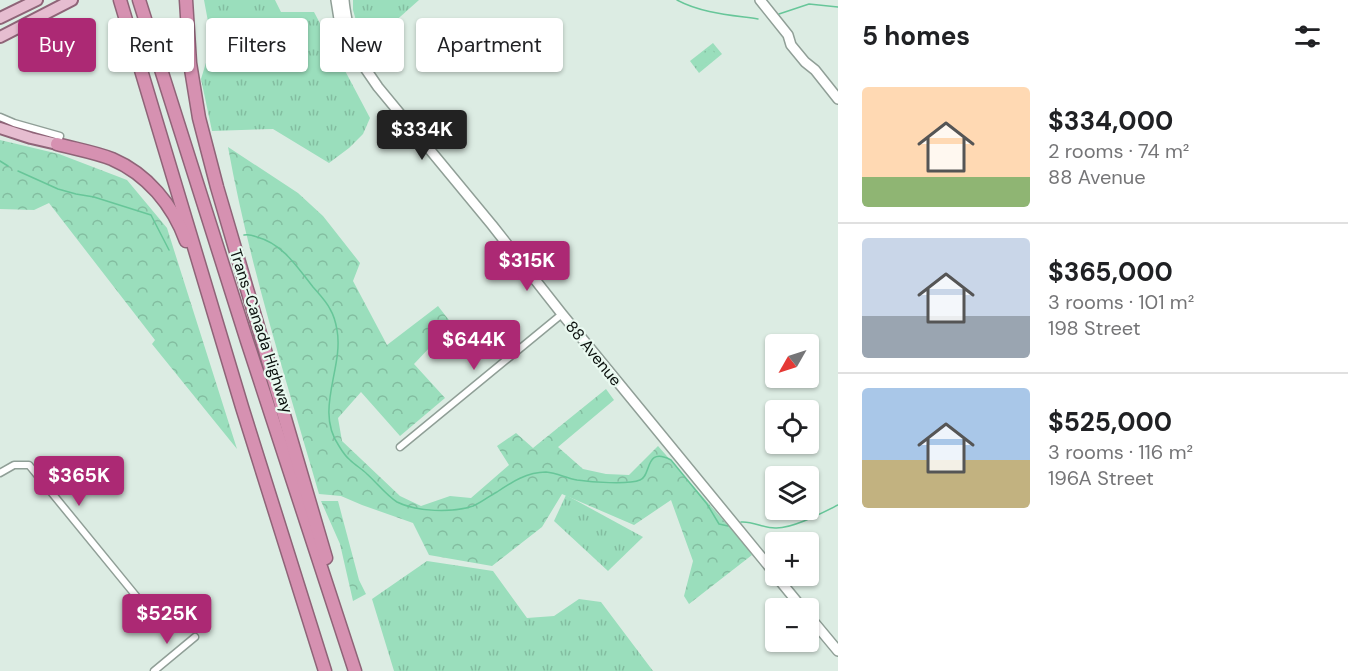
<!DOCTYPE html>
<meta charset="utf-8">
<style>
:root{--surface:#fff;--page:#f6f6f6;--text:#202124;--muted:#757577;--line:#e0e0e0;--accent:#ac2974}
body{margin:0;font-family:"DM Sans",sans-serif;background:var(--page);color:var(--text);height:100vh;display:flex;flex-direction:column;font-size:22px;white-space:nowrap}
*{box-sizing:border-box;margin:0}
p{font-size:20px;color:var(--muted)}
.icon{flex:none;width:33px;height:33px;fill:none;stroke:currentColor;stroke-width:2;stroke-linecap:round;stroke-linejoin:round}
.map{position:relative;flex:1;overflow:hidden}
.details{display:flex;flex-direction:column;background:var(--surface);width:510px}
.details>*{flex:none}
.top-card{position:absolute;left:18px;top:18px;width:570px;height:54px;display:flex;gap:12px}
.needle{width:39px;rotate:231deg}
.buttons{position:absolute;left:765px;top:334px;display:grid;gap:12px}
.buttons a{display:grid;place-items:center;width:54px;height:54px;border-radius:6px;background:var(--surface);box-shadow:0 2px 4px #0004;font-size:30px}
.price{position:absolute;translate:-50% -51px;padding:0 14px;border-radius:6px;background:var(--accent);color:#fff;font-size:20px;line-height:39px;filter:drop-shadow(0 2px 3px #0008)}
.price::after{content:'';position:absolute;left:50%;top:36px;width:18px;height:14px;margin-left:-9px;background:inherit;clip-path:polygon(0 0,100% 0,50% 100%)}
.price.active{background:#222;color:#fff}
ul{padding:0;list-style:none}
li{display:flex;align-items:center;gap:18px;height:150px;padding:0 24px}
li+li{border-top:2px solid var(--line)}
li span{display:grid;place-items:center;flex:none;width:168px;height:120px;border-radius:6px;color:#555}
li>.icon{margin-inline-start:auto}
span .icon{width:72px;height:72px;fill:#fffc;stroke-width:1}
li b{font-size:26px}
h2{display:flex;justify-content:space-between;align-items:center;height:72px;padding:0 24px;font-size:26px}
.chip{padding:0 21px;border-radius:6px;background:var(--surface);box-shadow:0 2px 4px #0004;font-size:21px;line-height:54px}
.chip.active{background:var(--accent);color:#fff}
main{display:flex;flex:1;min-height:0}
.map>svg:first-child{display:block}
</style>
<main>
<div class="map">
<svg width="838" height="671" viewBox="0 0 838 671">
<defs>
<pattern id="grass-tufts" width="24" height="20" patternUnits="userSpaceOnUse" patternTransform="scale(1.5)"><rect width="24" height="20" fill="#9adebc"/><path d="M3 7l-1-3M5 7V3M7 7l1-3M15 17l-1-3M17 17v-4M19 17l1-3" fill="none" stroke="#83bda0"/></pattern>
<pattern id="forest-crowns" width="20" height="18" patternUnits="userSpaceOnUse" patternTransform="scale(1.5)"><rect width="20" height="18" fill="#9adebc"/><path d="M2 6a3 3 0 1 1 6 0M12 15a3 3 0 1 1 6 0" fill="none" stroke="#83bda0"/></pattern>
</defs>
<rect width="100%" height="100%" fill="#dcece3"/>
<g fill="url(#grass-tufts)">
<path d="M 204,0 L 275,0 L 281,12 L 314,12 L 370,118 L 363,134 L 349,148 L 329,163 L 273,129 L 212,131 L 201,79 L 212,43 Z"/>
<path d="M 353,0 L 419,0 L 364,49 L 353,10 Z"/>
<path d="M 713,43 L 722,54 L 699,73 L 690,61 Z"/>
<path d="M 566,495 L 643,537 L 608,571 L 554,521 Z"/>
<path d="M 427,561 L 493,571 L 527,618 L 554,616 L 579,599 L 601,602 L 653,671 L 394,671 L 372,599 Z"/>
</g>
<g fill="url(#forest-crowns)">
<path d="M 0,140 L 59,154 L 127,180 L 167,228 L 237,449 L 152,344 L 155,340 L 49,203 L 34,210 L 0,209 Z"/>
<path d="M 228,147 L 298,193 L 323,216 L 360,263 L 353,281 L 387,345 L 438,306 L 452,324 L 414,364 L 445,398 L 400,436 L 361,392 L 338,418 L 342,441 L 400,496 L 421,506 L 450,496 L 471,498 L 509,465 L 497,446 L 516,433 L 533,448 L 606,389 L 614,400 L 558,447 L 583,469 L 606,474 L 629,475 L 658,446 L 746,546 L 752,555 L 689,604 L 684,596 L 693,561 L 671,500 L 634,525 L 562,494 L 542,527 L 492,566 L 429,555 L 413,523 L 362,505 L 341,496 L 319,494 C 286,379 249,264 228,147 Z"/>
<path d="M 321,501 L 338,501 L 359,580 L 366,594 L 353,601 L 340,544 Z"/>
</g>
<path fill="#9adebc" d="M 711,48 L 716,55 L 700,67 L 695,61 Z"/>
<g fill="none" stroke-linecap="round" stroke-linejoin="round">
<g stroke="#67c699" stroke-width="1.5">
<path d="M 677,0 C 701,13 731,15 758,19"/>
<path d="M 779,14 L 809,4 L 838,7"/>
<path d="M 0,161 L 8,166"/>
<path d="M 18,171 L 58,189 L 76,194 L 94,197 L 151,215 L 169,250"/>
<path d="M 244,235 C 249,234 252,235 257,237 C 283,244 297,267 313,287 C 319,294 326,301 330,309 C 333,314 336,324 337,330 C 344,368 314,410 339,446 C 342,451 345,456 350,460 C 355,465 362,469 367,474 C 376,482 387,496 397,502 C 417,512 452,513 473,506 C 481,503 489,496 497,492 C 512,482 527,472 546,472 C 557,473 566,478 577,480 C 591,482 628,485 640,480 C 652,476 644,446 671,460 L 707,504 L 719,524 L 728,526"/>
<path d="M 741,522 C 753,521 763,528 775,528 C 792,529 822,513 838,505"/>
</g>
<defs>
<g id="street">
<path d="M 0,117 L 14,123 L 60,136 L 57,144"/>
<path d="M 400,447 L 562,314"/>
<path d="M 0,473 L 14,465 L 29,465 L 141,602"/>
<path d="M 154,671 L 195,637"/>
</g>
<g id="secondary">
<path d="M 336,0 L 340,25 L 343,37 L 350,44 L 354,52 L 378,87 L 492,225 L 562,314 L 776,575"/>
<path d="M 344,0 C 345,15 350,29 350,44"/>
<path d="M 760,0 L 788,35 L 791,45 L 805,62 L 815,70 L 838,99"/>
<path d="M 776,576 L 803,609"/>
<path d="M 808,615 L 838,651"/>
</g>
<g id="primary">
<path d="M 0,18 L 37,0"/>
<path d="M 0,37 L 72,0"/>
<path d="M 0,128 L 31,138 L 57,144"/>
</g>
<g id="highway">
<path d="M 120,0 L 242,407 L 325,671"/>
<path d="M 139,0 L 247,341 L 355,671"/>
<path d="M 186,0 L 190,63 L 199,118 L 217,187 L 326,558"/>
<path d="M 57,144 C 75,149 94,152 112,159 C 147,174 173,205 186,241"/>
</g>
</defs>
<use href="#street" stroke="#909f97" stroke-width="9"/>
<use href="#secondary" stroke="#909f97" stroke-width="12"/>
<use href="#primary" stroke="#8f6478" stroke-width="14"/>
<use href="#highway" stroke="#8f6478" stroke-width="15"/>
<use href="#street" stroke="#fff" stroke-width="6"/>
<use href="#secondary" stroke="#fff" stroke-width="9"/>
<use href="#primary" stroke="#e6bdd0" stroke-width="10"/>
<use href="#highway" stroke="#d691b1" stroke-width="12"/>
</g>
<g text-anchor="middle" stroke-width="4.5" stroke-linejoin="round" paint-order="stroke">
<g font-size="16" fill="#0b100d" stroke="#e9f9f0">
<text transform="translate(262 331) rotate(72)" y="6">Trans-Canada Highway</text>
<text transform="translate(594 353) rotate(51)" y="6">88 Avenue</text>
</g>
</g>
</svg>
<div class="buttons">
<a><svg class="needle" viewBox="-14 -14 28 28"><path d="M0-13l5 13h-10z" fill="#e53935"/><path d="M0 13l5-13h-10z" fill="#757577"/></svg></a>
<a><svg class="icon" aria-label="locate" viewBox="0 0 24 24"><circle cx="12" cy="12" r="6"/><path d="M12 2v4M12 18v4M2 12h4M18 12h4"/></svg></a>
<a><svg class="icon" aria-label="layers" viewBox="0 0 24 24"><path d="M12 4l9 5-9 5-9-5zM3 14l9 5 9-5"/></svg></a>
<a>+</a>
<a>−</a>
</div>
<b class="price active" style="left:422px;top:161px">$334K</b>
<b class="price" style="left:527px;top:292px">$315K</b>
<b class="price" style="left:474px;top:371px">$644K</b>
<b class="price" style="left:79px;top:507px">$365K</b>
<b class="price" style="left:167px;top:645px">$525K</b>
<div class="top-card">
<a class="chip active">Buy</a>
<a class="chip">Rent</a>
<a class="chip">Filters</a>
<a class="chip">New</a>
<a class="chip">Apartment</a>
</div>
</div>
<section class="details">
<h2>5 homes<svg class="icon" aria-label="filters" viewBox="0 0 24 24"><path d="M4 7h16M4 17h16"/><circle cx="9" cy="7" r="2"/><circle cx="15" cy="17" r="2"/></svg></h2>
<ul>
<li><span style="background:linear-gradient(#ffd9b3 75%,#8fb573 0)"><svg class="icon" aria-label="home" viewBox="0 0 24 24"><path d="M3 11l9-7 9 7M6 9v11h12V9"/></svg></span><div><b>$334,000</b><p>2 rooms · 74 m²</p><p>88 Avenue</p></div></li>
<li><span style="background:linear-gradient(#c9d6e8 65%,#9aa5b1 0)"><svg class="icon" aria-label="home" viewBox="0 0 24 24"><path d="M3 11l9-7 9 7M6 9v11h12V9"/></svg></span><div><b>$365,000</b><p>3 rooms · 101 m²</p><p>198 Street</p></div></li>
<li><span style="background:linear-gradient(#a9c7e8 60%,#c2b280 0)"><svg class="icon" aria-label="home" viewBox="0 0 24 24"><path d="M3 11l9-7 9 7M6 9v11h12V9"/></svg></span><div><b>$525,000</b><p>3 rooms · 116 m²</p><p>196A Street</p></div></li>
</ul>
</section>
</main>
